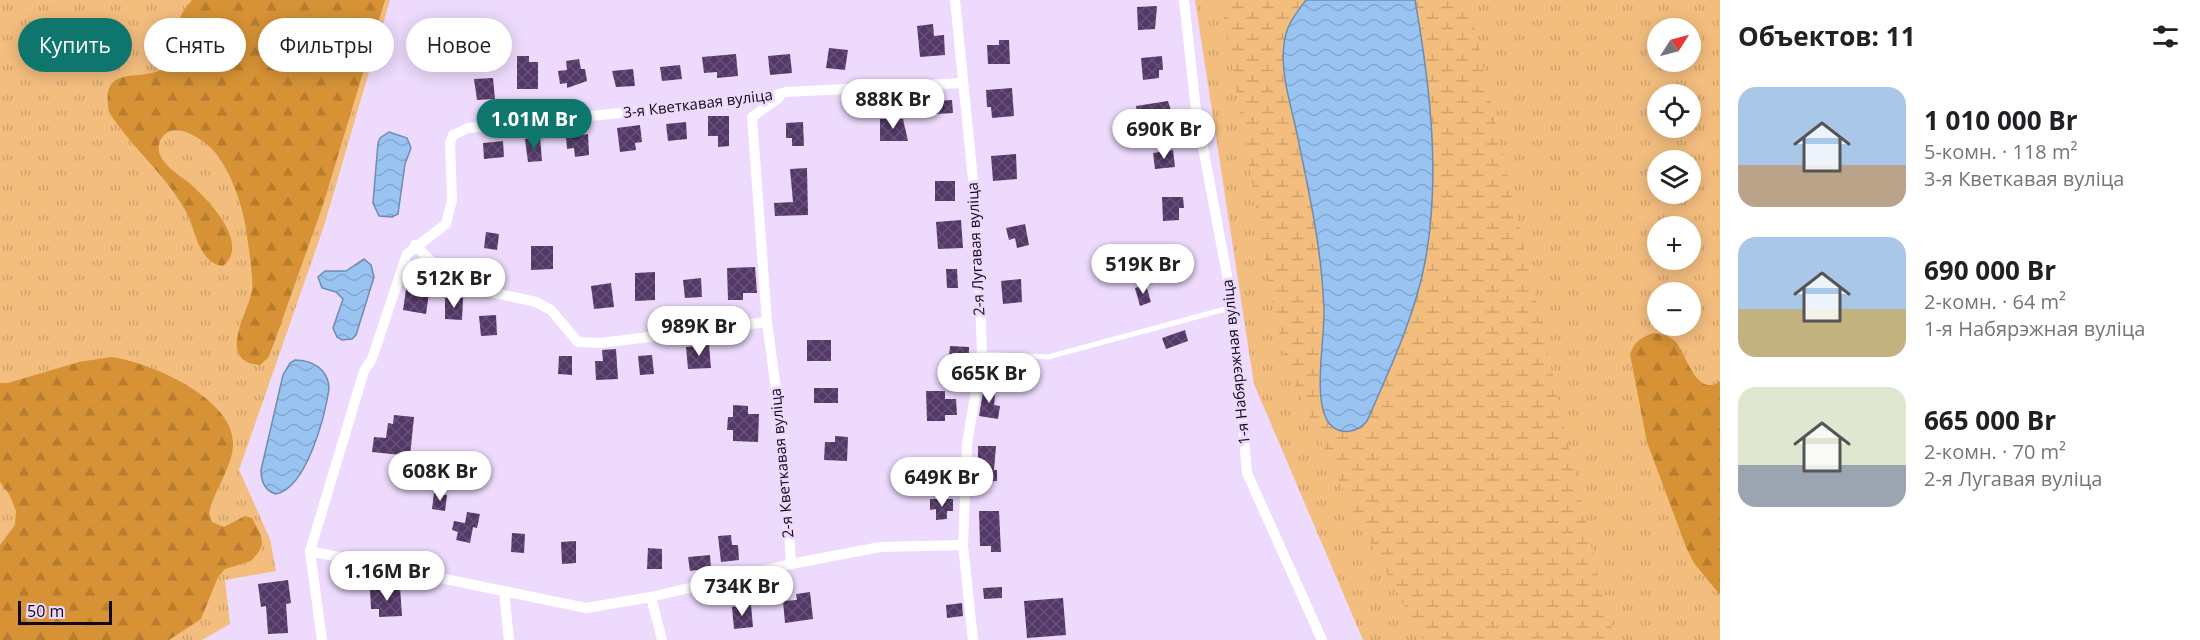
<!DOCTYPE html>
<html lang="ru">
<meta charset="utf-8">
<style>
:root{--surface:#fff;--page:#f6f6f6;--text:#202124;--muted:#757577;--accent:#0f766e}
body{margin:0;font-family:"Open Sans",sans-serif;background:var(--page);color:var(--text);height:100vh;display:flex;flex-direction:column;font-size:22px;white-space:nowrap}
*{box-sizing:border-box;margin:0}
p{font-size:20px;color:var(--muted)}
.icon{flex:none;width:33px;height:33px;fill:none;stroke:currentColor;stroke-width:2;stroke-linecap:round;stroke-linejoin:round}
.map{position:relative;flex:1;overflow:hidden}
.side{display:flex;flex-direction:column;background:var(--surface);width:480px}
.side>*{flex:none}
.top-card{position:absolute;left:18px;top:18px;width:570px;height:54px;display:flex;gap:12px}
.needle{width:39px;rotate:54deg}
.controls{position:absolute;left:1647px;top:18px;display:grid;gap:12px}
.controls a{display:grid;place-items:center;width:54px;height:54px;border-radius:50%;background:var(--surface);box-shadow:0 3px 15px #0003;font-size:30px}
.scale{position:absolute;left:18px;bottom:15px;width:94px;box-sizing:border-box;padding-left:6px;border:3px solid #120719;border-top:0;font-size:16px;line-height:21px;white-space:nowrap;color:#120719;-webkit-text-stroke:4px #eddafc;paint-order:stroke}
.price{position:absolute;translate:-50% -51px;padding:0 14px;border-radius:21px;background:#fff;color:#222;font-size:20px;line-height:39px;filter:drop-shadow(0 2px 3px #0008)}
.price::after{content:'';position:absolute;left:50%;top:36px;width:18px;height:14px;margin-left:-9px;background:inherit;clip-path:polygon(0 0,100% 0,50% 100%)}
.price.current{background:var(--accent);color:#fff}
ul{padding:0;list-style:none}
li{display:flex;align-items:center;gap:18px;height:150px;padding:0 18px}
li span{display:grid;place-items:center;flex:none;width:168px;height:120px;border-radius:18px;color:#555}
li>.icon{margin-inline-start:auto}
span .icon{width:72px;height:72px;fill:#fffc;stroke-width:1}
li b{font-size:26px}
h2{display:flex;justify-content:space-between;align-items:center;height:72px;padding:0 18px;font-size:26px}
.tag{padding:0 21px;border-radius:27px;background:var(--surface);box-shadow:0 3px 15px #0003;font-size:21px;line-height:54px}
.tag.current{background:var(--accent);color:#fff}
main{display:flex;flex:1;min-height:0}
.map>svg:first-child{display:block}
</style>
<main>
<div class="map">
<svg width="1720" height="640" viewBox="0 0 1720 640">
<defs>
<pattern id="grass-tufts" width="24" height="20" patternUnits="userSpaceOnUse" patternTransform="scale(1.5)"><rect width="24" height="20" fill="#f3bd7e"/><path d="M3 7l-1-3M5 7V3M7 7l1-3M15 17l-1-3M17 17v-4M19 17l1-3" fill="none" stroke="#cfa16c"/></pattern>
<pattern id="forest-firs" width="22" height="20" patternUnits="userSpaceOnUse" patternTransform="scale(1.5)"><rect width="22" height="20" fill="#d69235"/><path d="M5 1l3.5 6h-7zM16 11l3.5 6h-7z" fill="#b77c2e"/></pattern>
<pattern id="wetland-marsh" width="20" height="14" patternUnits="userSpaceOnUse" patternTransform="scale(1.5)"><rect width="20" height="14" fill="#f3bd7e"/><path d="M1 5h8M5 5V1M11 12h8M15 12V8" fill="none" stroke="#cfa16c"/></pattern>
<pattern id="water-waves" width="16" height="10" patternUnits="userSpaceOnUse" patternTransform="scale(1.5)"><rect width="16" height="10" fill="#99c4f2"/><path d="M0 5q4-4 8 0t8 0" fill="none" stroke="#83a7cf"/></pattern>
<pattern id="building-cross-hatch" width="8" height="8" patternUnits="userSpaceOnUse" patternTransform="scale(1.5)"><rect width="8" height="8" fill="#543867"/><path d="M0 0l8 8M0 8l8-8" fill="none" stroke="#685178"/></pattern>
</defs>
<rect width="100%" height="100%" fill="#eddafc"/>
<g fill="url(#grass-tufts)" fill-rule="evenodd">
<path d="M 0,0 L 390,0 L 324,226 L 239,470 L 270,539 L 276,571 L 225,580 L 230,624 L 202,640 L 0,640 Z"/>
<path d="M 1195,0 L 1720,0 L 1720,640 L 1363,640 L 1254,384 ZM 1658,28 L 1690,28 L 1690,62 L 1658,62 ZM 1658,94 L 1690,94 L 1690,128 L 1658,128 ZM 1658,160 L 1690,160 L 1690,194 L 1658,194 ZM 1658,226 L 1690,226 L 1690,260 L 1658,260 ZM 1658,292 L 1690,292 L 1690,326 L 1658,326 Z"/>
</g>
<g fill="url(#forest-firs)">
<path d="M 192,0 L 385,0 L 323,205 L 273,346 L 268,358 L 260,365 C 215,361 249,312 252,290 C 254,280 246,225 243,214 C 238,194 230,173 218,156 C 208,142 174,117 161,139 C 159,142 158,148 159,152 C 162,164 177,174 187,181 C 205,196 252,243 223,266 C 197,263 196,227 184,208 C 164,173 131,147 109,112 C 99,58 146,87 170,64 C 180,53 175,37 178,24 C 180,15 186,7 192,0 Z"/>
<path d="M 1654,333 C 1662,334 1670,336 1676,342 C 1686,354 1697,399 1720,381 L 1720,595 L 1694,563 L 1686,547 L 1647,442 L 1630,354 C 1635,341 1641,337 1654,333 Z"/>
<path d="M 111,357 C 149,362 235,398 233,445 C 232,469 213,491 209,514 L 212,522 L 224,527 L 245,516 L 252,518 L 261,535 L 262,545 L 258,553 L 251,561 L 225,569 L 218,577 L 201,619 L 169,640 L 0,640 L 0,545 L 15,525 L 16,511 L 9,494 L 0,482 L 0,383 L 8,383 L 79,362 Z"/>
</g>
<path fill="url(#wetland-marsh)" d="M 1221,0 L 1468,0 L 1600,585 L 1615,640 L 1423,640 L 1354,513 L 1295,385 L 1275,319 Z"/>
<g fill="url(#water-waves)" stroke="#708bb1" stroke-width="1.5">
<path d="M 1306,0 L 1415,0 C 1430,85 1441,177 1425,262 C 1415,316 1389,371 1367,421 C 1358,432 1340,437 1329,423 C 1312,401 1325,338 1324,310 C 1322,250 1309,192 1297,134 C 1291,105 1280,73 1284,44 C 1286,25 1295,15 1306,0 Z"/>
<path d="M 389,132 L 407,138 L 411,148 L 405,164 L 398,214 L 392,217 L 379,216 L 373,203 L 378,143 L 380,138 Z"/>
<path d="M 364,259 L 371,265 L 374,277 L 356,335 L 352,339 L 342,340 L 337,337 L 333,328 L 343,299 L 336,292 L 322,288 L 318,277 L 325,271 L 346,271 Z"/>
<path d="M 295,360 C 313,360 329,370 329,389 C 325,415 307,488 276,494 C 265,491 261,481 261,470 L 283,375 L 290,363 Z"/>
</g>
<g fill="url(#building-cross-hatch)">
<path d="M 1157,6 L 1155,29 L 1138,30 L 1137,7 Z"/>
<path d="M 933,24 L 934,36 L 944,35 L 945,55 L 920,57 L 917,26 Z"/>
<path d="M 999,40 L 1009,40 L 1010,64 L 988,64 L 987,45 L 999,45 Z"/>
<path d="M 829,48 L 848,50 L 845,70 L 826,68 Z"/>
<path d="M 736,54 L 738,76 L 717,78 L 717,72 L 704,73 L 702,57 Z"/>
<path d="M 790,54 L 792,73 L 770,75 L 768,56 Z"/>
<path d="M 517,56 L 529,56 L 529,62 L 538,62 L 538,89 L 517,89 Z"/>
<path d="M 1162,56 L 1163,70 L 1159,70 L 1159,78 L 1143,80 L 1141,58 Z"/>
<path d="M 579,59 L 581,69 L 585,69 L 587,81 L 567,88 L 567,83 L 560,84 L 558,71 L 567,70 L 566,61 Z"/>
<path d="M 680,65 L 682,79 L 662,81 L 660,67 Z"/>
<path d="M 633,69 L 635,86 L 616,87 L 612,71 Z"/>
<path d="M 493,78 L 495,99 L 477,100 L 474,79 Z"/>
<path d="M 1012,88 L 1014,116 L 992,118 L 991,107 L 987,107 L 986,90 Z"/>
<path d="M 952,100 L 953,113 L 936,114 L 935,101 Z"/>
<path d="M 1168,101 L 1174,120 L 1171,120 L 1172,126 L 1146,130 L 1145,121 L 1139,122 L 1136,106 Z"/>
<path d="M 708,116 L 729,116 L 729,146 L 718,147 L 718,136 L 708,136 Z"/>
<path d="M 880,119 L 903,119 L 908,141 L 880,141 Z"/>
<path d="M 686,122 L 687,139 L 668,141 L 666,124 Z"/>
<path d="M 803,122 L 804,146 L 792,146 L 792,138 L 786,138 L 786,123 Z"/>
<path d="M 640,125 L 642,142 L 635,143 L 636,150 L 620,152 L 617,128 Z"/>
<path d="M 588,134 L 589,155 L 575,157 L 574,148 L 567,149 L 566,137 Z"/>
<path d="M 540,137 L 542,161 L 528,162 L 525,139 Z"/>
<path d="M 503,141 L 504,157 L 484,159 L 483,143 Z"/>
<path d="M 1173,150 L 1175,167 L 1155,169 L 1153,153 Z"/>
<path d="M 1016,154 L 1017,179 L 993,181 L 991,156 Z"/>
<path d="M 807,168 L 808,215 L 775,216 L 774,203 L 793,202 L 790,169 Z"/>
<rect x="935" y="181" width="20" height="20"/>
<path d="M 1162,197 L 1183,197 L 1184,208 L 1179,208 L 1179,220 L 1163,221 Z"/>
<path d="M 961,220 L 963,248 L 938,249 L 936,222 Z"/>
<path d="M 1025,224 L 1029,245 L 1017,248 L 1015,238 L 1009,240 L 1006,228 Z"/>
<path d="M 486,232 L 499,234 L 497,250 L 484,248 Z"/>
<path d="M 531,246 L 553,246 L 553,269 L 531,270 Z"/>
<path d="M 755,267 L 757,293 L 743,293 L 743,300 L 728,300 L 727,268 Z"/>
<path d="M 946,269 L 957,269 L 958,288 L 947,288 Z"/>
<path d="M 655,272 L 655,300 L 635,301 L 635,273 Z"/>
<path d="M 701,278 L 702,297 L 685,298 L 683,280 Z"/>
<path d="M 1021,279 L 1022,302 L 1003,304 L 1001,281 Z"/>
<path d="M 407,283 L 430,286 L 426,314 L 403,310 Z"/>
<path d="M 611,283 L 614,307 L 594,309 L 591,286 Z"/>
<path d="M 1146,285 L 1151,302 L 1140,306 L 1135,288 Z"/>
<path d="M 445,298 L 463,298 L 462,320 L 445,319 Z"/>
<path d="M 496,315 L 497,335 L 481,336 L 479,316 Z"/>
<path d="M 1185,330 L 1188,341 L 1166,349 L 1162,338 Z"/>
<rect x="807" y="340" width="24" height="21"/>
<path d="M 709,345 L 711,368 L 688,369 L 686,347 Z"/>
<path d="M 950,346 L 969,347 L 969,355 L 973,356 L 972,370 L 948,368 Z"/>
<path d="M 616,349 L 618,379 L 596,380 L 595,361 L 603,361 L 602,350 Z"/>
<path d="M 652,355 L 654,374 L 640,375 L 638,356 Z"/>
<path d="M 559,356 L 572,356 L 572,375 L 558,374 Z"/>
<path d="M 984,386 L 996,387 L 994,405 L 1000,406 L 998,419 L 979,416 Z"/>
<rect x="814" y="388" width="24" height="15"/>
<path d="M 926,391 L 945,391 L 945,399 L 956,399 L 957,415 L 945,415 L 945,421 L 927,421 Z"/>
<path d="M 733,405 L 748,406 L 748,414 L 759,414 L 758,442 L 733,441 L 733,430 L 727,430 L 728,417 L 733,417 Z"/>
<path d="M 394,415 L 414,417 L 410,456 L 372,452 L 374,437 L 386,438 L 388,423 L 393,424 Z"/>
<path d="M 835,436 L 848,437 L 847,461 L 824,460 L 825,442 L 835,442 Z"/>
<path d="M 978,446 L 996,446 L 994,470 L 997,470 L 997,481 L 978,482 Z"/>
<path d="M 434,493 L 447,495 L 445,511 L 432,509 Z"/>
<path d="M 930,499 L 953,499 L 953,511 L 947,511 L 947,519 L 936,520 L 936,509 L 930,510 Z"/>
<path d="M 979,511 L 999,511 L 1001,552 L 991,552 L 991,546 L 980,546 Z"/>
<path d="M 467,512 L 480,514 L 477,528 L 473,527 L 470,543 L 456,540 L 458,532 L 452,530 L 454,521 L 465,523 Z"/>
<path d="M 512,533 L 525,534 L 524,553 L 511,552 Z"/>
<path d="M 731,535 L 732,545 L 738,545 L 739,560 L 721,562 L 718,536 Z"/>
<path d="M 576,541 L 576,563 L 562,564 L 561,542 Z"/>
<path d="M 648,548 L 662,549 L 662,569 L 647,569 Z"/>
<path d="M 710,555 L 711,568 L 690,571 L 688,557 Z"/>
<path d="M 288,580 L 291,603 L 286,604 L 288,633 L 268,634 L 266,606 L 261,607 L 258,584 Z"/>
<path d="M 400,587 L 402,616 L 379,617 L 379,609 L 371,609 L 370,589 Z"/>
<path d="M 1002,587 L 1002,598 L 984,599 L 983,588 Z"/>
<path d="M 810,592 L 813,619 L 785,623 L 783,601 L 797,600 L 796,594 Z"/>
<path d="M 1063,598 L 1066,635 L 1027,638 L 1024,601 Z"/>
<path d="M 962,603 L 963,616 L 947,618 L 946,605 Z"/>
<path d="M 751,605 L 753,627 L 734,629 L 732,607 Z"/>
</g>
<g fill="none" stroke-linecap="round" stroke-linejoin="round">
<path stroke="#fff" stroke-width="5" d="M 982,354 L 1048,357 L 1233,307"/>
<g stroke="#fff" stroke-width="10">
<path d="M 955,0 L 977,220 L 982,354 L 967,444 L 963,545 L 973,640"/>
<path d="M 1184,0 L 1196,110 L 1233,307 L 1247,473 L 1322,640"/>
<path d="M 779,98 L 752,117 L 767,322 L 783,442 L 791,564"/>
<path d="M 415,245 L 446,276 L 462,286 L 536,302 L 551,310 L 578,342 L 601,343 L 767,322"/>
<path d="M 963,545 L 880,547 L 791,564 L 651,597 L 586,608 L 310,551 L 364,371 L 372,359 L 407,254 L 446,224 L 452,200 L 450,143 L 453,135 L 468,128 L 763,99 L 786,92 L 963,83"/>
<path d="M 310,551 L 322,640"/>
<path d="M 504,591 L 509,640"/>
<path d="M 651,597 L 662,640"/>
</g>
</g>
<g text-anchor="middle" stroke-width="6" stroke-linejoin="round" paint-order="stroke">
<g font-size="15" fill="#120719" stroke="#eddafc">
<text transform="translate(698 104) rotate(-7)" y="5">3-я Кветкавая вуліца</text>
<text transform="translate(976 249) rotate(-93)" y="5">2-я Лугавая вуліца</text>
<text transform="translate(1236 362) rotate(-96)" y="5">1-я Набярэжная вуліца</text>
<text transform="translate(782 463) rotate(-95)" y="5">2-я Кветкавая вуліца</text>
</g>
</g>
</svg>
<div class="controls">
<a><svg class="needle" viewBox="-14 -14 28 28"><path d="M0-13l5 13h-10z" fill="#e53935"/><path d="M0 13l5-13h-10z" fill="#757577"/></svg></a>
<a><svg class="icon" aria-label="locate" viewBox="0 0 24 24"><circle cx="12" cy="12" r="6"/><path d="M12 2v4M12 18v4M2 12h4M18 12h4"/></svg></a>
<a><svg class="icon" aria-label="layers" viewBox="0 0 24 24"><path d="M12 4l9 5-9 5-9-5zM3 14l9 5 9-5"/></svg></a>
<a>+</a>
<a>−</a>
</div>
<div class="scale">50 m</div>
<b class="price" style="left:893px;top:130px">888K Br</b>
<b class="price current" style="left:534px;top:150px">1.01M Br</b>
<b class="price" style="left:1164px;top:160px">690K Br</b>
<b class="price" style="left:1143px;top:295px">519K Br</b>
<b class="price" style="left:454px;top:309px">512K Br</b>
<b class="price" style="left:699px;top:357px">989K Br</b>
<b class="price" style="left:989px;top:404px">665K Br</b>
<b class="price" style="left:440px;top:502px">608K Br</b>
<b class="price" style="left:942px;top:508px">649K Br</b>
<b class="price" style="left:387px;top:602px">1.16M Br</b>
<b class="price" style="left:742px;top:617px">734K Br</b>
<div class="top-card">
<a class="tag current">Купить</a>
<a class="tag">Снять</a>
<a class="tag">Фильтры</a>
<a class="tag">Новое</a>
</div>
</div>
<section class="side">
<h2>Объектов: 11<svg class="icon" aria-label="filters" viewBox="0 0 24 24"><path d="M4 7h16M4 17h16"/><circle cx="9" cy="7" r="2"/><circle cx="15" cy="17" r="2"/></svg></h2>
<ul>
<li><span style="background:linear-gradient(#a9c7e8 65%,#b9a48a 0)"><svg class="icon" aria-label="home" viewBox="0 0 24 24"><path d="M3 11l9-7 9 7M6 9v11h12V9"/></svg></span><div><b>1 010 000 Br</b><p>5-комн. · 118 m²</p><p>3-я Кветкавая вуліца</p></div></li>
<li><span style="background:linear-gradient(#a9c7e8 60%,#c2b280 0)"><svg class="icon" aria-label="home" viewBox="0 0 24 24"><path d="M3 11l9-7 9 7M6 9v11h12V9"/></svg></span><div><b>690 000 Br</b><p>2-комн. · 64 m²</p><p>1-я Набярэжная вуліца</p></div></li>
<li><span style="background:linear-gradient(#dfe7d0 65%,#9aa5b1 0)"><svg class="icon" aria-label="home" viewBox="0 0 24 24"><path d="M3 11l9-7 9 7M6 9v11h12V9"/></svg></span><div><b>665 000 Br</b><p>2-комн. · 70 m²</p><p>2-я Лугавая вуліца</p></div></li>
</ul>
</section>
</main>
